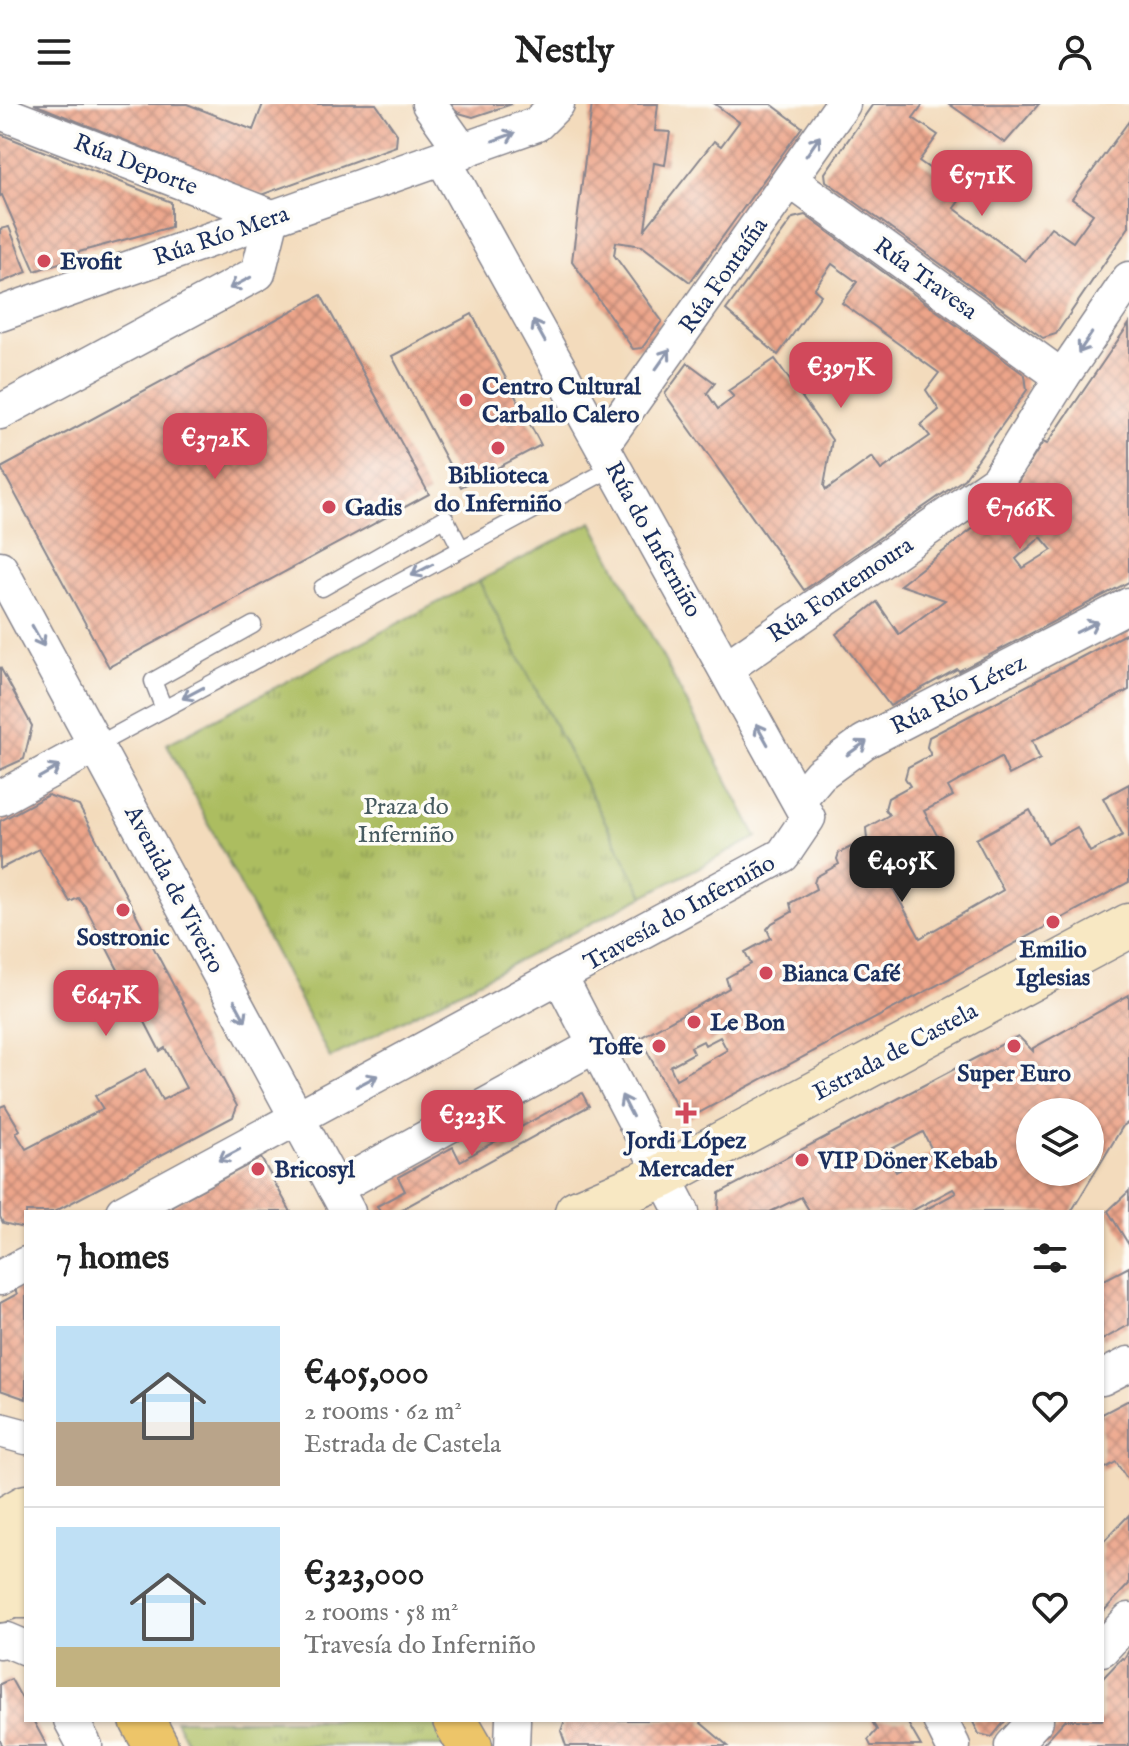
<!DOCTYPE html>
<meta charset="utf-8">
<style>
:root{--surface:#fff;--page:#f6f6f6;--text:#222;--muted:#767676;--line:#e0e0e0;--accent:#d1495b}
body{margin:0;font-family:"IM FELL English",serif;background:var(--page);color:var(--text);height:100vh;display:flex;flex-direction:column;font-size:30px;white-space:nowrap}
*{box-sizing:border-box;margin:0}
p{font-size:26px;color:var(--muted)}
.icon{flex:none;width:44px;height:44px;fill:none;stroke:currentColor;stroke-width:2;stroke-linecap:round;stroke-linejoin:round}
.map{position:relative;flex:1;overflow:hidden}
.drawer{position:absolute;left:24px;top:1106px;width:1080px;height:512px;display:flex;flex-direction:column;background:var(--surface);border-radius:0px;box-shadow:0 2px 6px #0004}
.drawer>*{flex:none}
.tools{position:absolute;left:1016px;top:994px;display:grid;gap:16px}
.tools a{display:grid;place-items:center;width:88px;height:88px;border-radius:50%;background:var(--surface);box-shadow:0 2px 6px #0004;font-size:40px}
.price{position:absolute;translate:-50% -68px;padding:0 18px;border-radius:16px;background:var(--accent);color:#fff;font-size:26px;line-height:52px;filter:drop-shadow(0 2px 4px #0008)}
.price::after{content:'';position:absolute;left:50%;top:48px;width:24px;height:18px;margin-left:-12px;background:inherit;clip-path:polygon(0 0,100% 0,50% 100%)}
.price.on{background:#222;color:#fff}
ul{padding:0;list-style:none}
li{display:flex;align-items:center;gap:24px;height:200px;padding:0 32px}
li+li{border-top:2px solid var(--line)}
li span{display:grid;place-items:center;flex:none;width:224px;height:160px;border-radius:0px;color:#555}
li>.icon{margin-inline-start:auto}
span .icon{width:96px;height:96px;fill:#fffc;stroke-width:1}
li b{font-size:34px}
h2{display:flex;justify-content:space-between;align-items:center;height:96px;padding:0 32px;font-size:34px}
header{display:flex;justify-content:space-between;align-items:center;height:104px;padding:0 32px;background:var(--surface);font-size:36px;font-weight:700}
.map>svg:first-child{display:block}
</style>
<header><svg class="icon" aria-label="menu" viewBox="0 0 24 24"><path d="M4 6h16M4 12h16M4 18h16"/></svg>Nestly<svg class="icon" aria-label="person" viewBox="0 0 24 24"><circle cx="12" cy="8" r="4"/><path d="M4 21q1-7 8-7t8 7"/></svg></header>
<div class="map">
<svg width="1129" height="1642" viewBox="0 0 1129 1642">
<defs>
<pattern id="park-tufts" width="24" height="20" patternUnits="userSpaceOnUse" patternTransform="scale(2)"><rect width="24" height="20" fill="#acbd60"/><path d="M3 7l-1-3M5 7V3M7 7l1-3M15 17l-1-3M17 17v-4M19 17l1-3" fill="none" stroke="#8b9a52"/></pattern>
<pattern id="building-cross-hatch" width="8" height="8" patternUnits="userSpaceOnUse" patternTransform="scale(2)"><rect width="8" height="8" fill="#eda58a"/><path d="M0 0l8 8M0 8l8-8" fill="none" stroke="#bf8774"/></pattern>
</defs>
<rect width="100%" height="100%" fill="#fdfcf7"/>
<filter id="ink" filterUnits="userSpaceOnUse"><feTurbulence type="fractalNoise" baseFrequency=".0125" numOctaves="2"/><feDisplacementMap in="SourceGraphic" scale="16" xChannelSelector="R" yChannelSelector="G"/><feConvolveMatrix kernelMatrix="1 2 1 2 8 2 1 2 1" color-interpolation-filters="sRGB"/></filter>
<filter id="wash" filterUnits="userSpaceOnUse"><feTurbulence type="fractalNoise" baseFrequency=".006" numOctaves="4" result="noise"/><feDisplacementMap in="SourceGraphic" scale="32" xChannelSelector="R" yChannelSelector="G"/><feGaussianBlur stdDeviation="1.8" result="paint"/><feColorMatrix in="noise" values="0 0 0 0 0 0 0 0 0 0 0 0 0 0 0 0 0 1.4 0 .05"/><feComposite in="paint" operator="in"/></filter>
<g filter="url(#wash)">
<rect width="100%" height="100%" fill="#f3dbbc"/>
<path fill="#acbd60" stroke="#64765f" stroke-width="2" d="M 592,418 L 757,733 L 644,792 L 479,477 Z"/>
<g fill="url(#park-tufts)" stroke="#64765f" stroke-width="2">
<path d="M 479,477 L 644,792 L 330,954 L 167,640 Z"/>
<path d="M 175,1616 L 433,1616 L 448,1642 L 189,1642 Z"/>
</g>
<g id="blocks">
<g fill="url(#building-cross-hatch)" fill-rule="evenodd">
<path d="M 34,0 L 187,0 L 253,26 L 263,0 L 376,0 L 397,30 L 396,42 L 261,91 Z"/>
<path d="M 445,0 L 512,0 L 473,13 L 459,9 Z"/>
<path d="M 592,0 L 658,0 L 655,27 L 670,28 L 665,61 L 654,59 L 645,125 L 714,37 L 721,42 L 739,18 L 715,0 L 771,0 L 802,23 L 690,178 L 642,142 L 616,138 L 614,151 L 662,217 L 642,244 L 633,245 L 572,157 Z"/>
<path d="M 873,0 L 923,0 L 913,14 L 938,31 L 919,57 L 965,89 L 954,104 L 1025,157 L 1051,123 L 1073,138 L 1093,110 L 1072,95 L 1129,17 L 1129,123 L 1056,230 L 1043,234 L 826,77 L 825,69 Z"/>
<path d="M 949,0 L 1039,0 L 1005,39 Z"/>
<path d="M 0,30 L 171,98 L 171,123 L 64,152 L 65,157 L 35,167 L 2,91 L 0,92 Z"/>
<path d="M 805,111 L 1025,271 L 1027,286 L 964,375 L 804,486 L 665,290 L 688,259 L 715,279 L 707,289 L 718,305 L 734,293 L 728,287 L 775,255 L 832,336 L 824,382 L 826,386 L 872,353 L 881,366 L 930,332 L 921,321 L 939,306 L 926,286 L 939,269 L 842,199 L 857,178 L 832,160 L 814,185 L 821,191 L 778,251 L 726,206 L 793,114 Z"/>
<path d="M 9,123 L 27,168 L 0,179 L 0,125 Z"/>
<path d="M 321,191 L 429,390 L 109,563 L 1,364 Z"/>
<path d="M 472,210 L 541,341 L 461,383 L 392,252 Z"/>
<path d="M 1129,220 L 1129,478 L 959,567 L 957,565 L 890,602 L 836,530 L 877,498 L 899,530 L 945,496 L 900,481 L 997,406 L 1008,394 L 1043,338 L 1047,340 ZM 1041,433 L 1052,446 L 1023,464 L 1016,455 Z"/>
<path d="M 1129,528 L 1129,586 L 1032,637 L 1040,655 L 1009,671 L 1001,653 L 948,683 L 953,692 L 924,707 L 947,750 L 918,766 L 909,747 L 881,762 L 920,834 L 1003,786 L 976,735 L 1030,706 L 1048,739 L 1077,723 L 1090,748 L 1123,731 L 1103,694 L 1129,680 L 1129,778 L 684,1017 L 640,934 L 729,884 L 726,874 L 751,860 L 745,848 L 771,834 L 767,825 L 772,819 L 792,808 L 790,799 L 816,785 L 814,779 L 816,773 L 839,760 L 837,755 L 839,749 L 867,735 L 866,724 L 889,711 L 885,705 L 888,694 L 910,682 L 905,674 L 908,663 L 931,651 L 927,643 L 929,633 ZM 720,933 L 727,946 L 676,975 L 670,962 L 694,949 L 691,943 L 703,937 L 705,941 Z"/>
<path d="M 0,563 L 32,622 L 24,655 L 0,666 Z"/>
<path d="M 48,691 L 79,702 L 237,1002 L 233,1013 L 54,1108 L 26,1108 L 26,1122 L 23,1124 L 3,1119 L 0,1113 L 0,1003 L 5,1001 L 20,1026 L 16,1029 L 26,1045 L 103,1005 L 95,992 L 145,965 L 162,996 L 186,984 L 165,944 L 160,947 L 85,802 L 78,794 L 70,798 L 39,745 L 0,765 L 0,717 Z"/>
<path d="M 1129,891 L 1129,1018 L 1123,1022 L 1071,1108 L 921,1108 L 956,1089 L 953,1085 L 910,1108 L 810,1108 L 801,1093 L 770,1108 L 718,1108 L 719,1089 L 960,962 L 1018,932 L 1033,947 L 1033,944 ZM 1030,1008 L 1090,1008 L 1090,1068 L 1030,1068 ZM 923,1028 L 933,1048 L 896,1068 L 886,1048 Z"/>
<path d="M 582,989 L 589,1002 L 397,1108 L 380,1108 L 377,1102 L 405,1087 L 398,1073 L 453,1043 L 460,1057 Z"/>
<path d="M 261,1054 L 291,1108 L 175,1108 L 171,1102 Z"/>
<path d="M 1129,1087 L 1129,1141 L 1108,1107 Z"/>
<path d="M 1129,1163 L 1129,1221 L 1102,1236 L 1102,1177 Z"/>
<path d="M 26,1179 L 26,1295 L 0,1286 L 0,1199 L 17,1190 L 15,1185 Z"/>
<path d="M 1129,1296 L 1129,1373 L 1127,1375 L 1116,1358 L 1102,1366 L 1102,1310 Z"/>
<path d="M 1129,1411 L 1129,1480 L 1102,1509 L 1102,1439 Z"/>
<path d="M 1129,1546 L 1129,1642 L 1041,1642 L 1065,1616 L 1102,1616 L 1102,1575 L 1122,1554 L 1124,1555 Z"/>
<path d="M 11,1575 L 26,1602 L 26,1616 L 33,1616 L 47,1642 L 3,1642 L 0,1637 L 0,1580 Z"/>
<path d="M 565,1616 L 703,1616 L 701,1619 L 728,1642 L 566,1642 L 561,1627 Z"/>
<path d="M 871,1616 L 906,1616 L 921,1642 L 871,1642 L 868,1636 L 877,1626 Z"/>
<path d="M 972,1616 L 1006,1616 L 992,1633 L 979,1630 Z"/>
</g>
</g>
</g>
<g filter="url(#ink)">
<use href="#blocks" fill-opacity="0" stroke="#87858d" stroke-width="2"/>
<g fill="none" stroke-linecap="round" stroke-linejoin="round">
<defs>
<g id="service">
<path d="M 322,484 L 445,414 L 461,445"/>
<path d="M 164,605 L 153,577 L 253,521"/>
<path d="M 97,641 L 614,363"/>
</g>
<g id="minor">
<path d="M 429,0 L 463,48"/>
<path d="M 0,8 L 272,113 L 258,169 L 0,308"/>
<path d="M 790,76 L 1062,273"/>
<path d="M 0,210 L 537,20 L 557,0"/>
<path d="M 602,341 L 843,0"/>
<path d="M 0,464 L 348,1108"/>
<path d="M 726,564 L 997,377 L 1062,273 L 1129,175"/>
<path d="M 0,694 L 97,641"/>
<path d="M 799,695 L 820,670 L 864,638 L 1129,501"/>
<path d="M 560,873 L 682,1108"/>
<path d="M 335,1084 L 596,941"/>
<path d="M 123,1108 L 783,751 L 808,714 L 443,55"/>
<path d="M 0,1174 L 26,1160"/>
<path d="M 1102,1274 L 1129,1260"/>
<path d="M 0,1326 L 26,1333"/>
<path d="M 0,1537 L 7,1536 L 26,1544"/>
<path d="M 1102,1545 L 1129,1516"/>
<path d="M 71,1616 L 85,1642"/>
<path d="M 940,1616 L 953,1642"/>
<path d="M 512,1642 L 513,1616"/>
<path d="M 1012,1642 L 1036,1616"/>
</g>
<g id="secondary">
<path d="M 577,1108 L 662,1072 L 1129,822"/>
<path d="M 0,1418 L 26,1403"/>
<path d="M 0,1464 L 26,1450"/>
<path d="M 0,1496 L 13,1492 L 26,1492"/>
</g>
<g id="trunk">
<path d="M 142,1616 L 156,1642"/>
<path d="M 455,1616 L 470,1642"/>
</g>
</defs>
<use href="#service" stroke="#87858d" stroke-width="19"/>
<use href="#minor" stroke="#87858d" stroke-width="37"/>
<use href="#secondary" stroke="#87858d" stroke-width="47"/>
<use href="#trunk" stroke="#87858d" stroke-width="47"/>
<use href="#service" stroke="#fff" stroke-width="16"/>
<use href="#minor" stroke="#fff" stroke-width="34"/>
<use href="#secondary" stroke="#f8e8c3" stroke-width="44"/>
<use href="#trunk" stroke="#edc569" stroke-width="44"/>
</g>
<defs><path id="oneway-shaft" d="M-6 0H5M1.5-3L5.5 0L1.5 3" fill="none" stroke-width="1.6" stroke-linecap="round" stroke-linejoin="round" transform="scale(2)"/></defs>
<g stroke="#8d97ae">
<use href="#oneway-shaft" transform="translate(504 33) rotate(-20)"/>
<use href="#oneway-shaft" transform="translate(813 42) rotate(-55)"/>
<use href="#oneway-shaft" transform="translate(240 179) rotate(152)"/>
<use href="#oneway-shaft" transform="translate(539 227) rotate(-119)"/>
<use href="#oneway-shaft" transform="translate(1085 239) rotate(124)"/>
<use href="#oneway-shaft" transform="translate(663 255) rotate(-55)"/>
<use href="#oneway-shaft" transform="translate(422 466) rotate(152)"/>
<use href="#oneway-shaft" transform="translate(1087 523) rotate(-27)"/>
<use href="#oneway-shaft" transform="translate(38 532) rotate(61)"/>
<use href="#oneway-shaft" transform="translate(193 589) rotate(152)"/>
<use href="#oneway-shaft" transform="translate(762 630) rotate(-119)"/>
<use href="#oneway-shaft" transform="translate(857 644) rotate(-35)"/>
<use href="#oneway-shaft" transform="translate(49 668) rotate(-29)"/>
<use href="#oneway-shaft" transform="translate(240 907) rotate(62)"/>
<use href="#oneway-shaft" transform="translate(367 977) rotate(-28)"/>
<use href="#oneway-shaft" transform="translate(627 1002) rotate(-117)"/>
<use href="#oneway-shaft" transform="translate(229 1051) rotate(152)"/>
</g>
</g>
<g fill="#d1495b" stroke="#fdfcf7" stroke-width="3">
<circle cx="44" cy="157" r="8"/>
<circle cx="466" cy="296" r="8"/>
<circle cx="498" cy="344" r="8"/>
<circle cx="329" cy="403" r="8"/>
<circle cx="123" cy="806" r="8"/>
<circle cx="1053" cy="818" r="8"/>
<circle cx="766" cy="869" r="8"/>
<circle cx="694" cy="918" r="8"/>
<circle cx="659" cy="942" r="8"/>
<circle cx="1014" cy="942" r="8"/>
<path d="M682 997h8v8h8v8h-8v8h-8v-8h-8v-8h8z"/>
<circle cx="802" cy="1056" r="8"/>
<circle cx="258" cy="1065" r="8"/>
</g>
<g text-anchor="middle" stroke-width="7" stroke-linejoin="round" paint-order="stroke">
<g font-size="24" fill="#1b2f5e" stroke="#fdfcf7">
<text transform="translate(136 60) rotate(21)" y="8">Rúa Deporte</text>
<text transform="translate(221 131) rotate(-19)" y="8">Rúa Río Mera</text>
<text transform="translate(723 171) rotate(-55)" y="8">Rúa Fontaíña</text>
<text transform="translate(926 174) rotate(36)" y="8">Rúa Travesa</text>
<text transform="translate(654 435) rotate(61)" y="8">Rúa do Inferniño</text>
<text transform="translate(840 485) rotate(-34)" y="8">Rúa Fontemoura</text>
<text transform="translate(958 590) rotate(-27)" y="8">Rúa Río Lérez</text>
<text transform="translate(175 785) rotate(62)" y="8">Avenida de Viveiro</text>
<text transform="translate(679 808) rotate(-29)" y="8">Travesía do Inferniño</text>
<text transform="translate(895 947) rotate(-28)" y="8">Estrada de Castela</text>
</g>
<g font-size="24" font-weight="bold" fill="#1b2f5e" stroke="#fdfcf7" text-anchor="start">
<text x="60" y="165">Evofit</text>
<text x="482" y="290">Centro Cultural<tspan x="482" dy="28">Carballo Calero</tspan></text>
<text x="498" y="379" text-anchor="middle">Biblioteca<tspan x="498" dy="28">do Inferniño</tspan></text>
<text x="345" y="411">Gadis</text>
<text x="123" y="841" text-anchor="middle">Sostronic</text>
<text x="1053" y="853" text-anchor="middle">Emilio<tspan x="1053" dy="28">Iglesias</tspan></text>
<text x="782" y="877">Bianca Café</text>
<text x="710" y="926">Le Bon</text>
<text x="643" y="950" text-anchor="end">Toffe</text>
<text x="1014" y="977" text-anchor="middle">Super Euro</text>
<text x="686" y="1044" text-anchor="middle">Jordi López<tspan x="686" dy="28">Mercader</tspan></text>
<text x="818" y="1064">VIP Döner Kebab</text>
<text x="274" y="1073">Bricosyl</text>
</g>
<g font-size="24" fill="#465a5f" stroke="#fdfcf7">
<text x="406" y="710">Praza do<tspan x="406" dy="28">Inferniño</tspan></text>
</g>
</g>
</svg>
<div class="tools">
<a><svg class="icon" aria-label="layers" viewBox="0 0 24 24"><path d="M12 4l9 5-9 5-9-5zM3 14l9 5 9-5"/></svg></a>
</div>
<b class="price" style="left:982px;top:114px">€571K</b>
<b class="price" style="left:841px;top:306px">€397K</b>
<b class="price" style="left:215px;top:377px">€372K</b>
<b class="price" style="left:1020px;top:447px">€766K</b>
<b class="price on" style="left:902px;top:800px">€405K</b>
<b class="price" style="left:106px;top:934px">€647K</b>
<b class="price" style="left:472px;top:1054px">€323K</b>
<section class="drawer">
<h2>7 homes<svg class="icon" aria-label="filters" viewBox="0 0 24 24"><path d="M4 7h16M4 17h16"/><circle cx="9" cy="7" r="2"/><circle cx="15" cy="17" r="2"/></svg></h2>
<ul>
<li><span style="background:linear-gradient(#bfe0f5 60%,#b9a48a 0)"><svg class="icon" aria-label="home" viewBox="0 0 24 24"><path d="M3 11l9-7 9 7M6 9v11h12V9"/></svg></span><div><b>€405,000</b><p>2 rooms · 62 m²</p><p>Estrada de Castela</p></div><svg class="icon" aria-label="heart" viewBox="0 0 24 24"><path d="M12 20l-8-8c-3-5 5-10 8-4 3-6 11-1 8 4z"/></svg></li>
<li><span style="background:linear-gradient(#bfe0f5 75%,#c2b280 0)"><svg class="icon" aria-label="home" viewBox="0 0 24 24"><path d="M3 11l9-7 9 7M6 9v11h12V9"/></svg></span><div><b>€323,000</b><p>2 rooms · 58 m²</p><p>Travesía do Inferniño</p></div><svg class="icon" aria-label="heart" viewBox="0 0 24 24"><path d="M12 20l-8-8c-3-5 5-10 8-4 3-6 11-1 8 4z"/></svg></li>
</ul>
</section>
</div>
